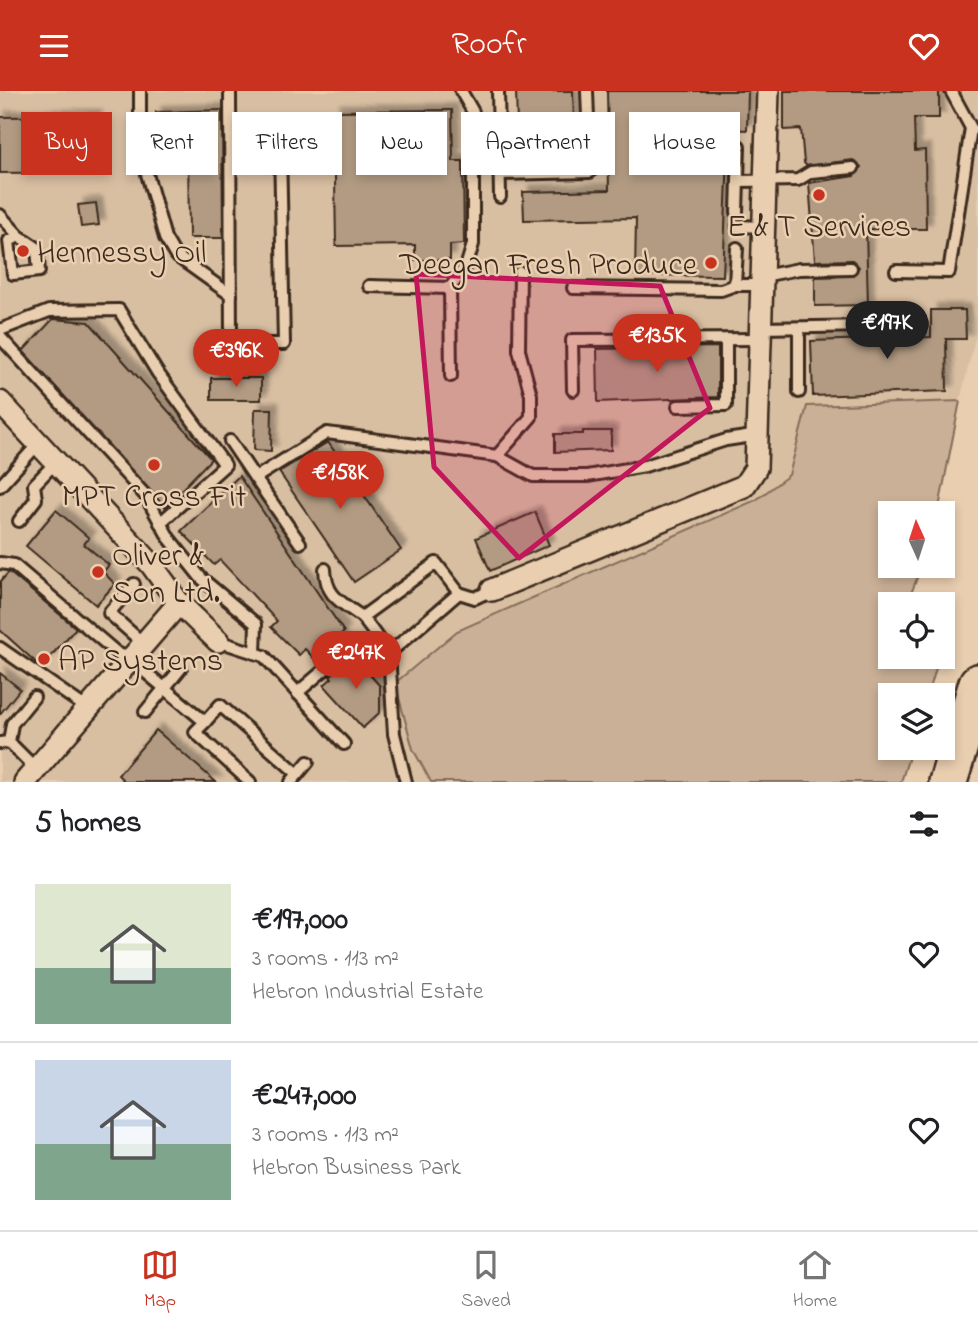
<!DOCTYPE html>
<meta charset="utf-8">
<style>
:root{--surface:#fff;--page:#f2f2f2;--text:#202124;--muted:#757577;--line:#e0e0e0;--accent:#c8321e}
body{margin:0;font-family:"Indie Flower",sans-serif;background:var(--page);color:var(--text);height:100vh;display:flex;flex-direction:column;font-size:26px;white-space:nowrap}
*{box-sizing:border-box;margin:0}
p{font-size:23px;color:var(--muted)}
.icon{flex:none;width:38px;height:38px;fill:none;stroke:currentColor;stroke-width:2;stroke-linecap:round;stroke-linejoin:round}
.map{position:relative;height:691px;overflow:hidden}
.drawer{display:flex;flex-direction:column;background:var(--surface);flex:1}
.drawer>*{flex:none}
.guide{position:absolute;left:21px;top:21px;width:936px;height:63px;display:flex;gap:14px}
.needle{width:46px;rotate:357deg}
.controls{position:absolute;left:878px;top:410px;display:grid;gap:14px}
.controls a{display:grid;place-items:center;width:77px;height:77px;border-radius:0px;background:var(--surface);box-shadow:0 4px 10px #0003;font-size:35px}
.price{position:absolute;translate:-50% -60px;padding:0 16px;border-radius:24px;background:var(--accent);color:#fff;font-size:23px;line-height:46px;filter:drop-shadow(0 2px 4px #0008)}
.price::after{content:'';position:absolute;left:50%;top:42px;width:21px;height:16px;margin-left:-10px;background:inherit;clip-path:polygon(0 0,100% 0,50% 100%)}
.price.active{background:#222;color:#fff}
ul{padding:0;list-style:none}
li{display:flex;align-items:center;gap:21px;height:175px;padding:0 35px}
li+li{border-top:2px solid var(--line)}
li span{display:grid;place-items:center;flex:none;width:196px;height:140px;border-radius:0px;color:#555}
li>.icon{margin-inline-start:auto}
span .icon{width:84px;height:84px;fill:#fffc;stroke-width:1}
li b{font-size:30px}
h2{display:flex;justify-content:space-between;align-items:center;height:84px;padding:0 35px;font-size:30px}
.chip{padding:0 24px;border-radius:0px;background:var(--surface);box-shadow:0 4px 10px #0003;font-size:24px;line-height:63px}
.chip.active{background:var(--accent);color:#fff}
header{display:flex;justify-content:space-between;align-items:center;height:91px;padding:0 35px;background:var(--accent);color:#fff;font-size:32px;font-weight:600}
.menu{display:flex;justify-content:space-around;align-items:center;height:98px;border-top:2px solid var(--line);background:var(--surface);font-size:19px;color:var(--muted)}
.menu a{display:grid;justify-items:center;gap:4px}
.menu .active{color:var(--accent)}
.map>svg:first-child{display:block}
</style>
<header><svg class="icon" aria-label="menu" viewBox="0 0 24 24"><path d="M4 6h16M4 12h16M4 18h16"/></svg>Roofr<svg class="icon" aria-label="heart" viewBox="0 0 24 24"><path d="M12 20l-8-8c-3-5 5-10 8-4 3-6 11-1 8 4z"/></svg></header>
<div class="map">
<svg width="978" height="691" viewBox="0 0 978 691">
<defs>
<filter id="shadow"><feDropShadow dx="6" dy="-6" stdDeviation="2" flood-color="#0004"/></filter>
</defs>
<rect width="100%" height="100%" fill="#e9ceb0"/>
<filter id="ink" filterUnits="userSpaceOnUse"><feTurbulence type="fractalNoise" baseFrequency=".0143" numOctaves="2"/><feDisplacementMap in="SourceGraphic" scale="14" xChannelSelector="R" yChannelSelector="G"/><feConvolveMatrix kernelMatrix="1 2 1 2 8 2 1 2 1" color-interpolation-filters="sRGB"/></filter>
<g filter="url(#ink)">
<path fill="#d9bfa2" d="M 0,0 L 978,0 L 978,235 L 960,310 L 807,315 L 789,384 L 756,409 L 457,540 L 413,658 L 431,691 L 0,691 Z"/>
<path fill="#cab096" stroke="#826d5a" stroke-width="2" d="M 960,310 L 938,422 L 891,422 L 891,474 L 922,474 L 907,513 L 891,513 L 891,565 L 921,565 L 937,574 L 928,604 L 891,604 L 891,656 L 912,656 L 901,691 L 431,691 L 413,658 L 395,592 L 457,540 L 756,409 L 789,384 L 807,315 Z"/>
<g fill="#b39b83" stroke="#3b2a1e" stroke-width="2" filter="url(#shadow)">
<path d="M 516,0 L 573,0 L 575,65 L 518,67 Z"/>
<path d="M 607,0 L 748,0 L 747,39 L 729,38 L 723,185 L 635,184 L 636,127 L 524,129 L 523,101 L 609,99 Z"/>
<path d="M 784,0 L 939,0 L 939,27 L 914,27 L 915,60 L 925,59 L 926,138 L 866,138 L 868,214 L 815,215 L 815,186 L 852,185 L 859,176 L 852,169 L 815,170 L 809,92 L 854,85 L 861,76 L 853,69 L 807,75 L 804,72 L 801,38 L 784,39 Z"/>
<path d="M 222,19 L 223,147 L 189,147 L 188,55 L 157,55 L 156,21 Z"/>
<path d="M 452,19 L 453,70 L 463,70 L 464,153 L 450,154 L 450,169 L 415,169 L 415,154 L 336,155 L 334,20 Z"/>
<path d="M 95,25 L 95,81 L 0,82 L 0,26 Z"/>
<path d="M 96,112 L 99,134 L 81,136 L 78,114 Z"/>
<path d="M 931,219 L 965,219 L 966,248 L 946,248 L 947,300 L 813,305 L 811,250 L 931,246 Z"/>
<path d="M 53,228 L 89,231 L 211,368 L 165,416 L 23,260 Z"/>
<path d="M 718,256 L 718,306 L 598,311 L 597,258 Z"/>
<rect x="211" y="287" width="50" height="22"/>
<path d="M 255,318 L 272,318 L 271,360 L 254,359 Z"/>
<path d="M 583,340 L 611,340 L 611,359 L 555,361 L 555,343 L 583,343 Z"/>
<path d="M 328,351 L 401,459 L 354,491 L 279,381 Z"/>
<path d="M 239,385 L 344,541 L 338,547 L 343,553 L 319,573 L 305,558 L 299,564 L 271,536 L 277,530 L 220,469 L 214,474 L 181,440 Z"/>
<path d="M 56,419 L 89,447 L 84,453 L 109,474 L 103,481 L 115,493 L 96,514 L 26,455 Z"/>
<path d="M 535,421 L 549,454 L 490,480 L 476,447 Z"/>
<path d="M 9,481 L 76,537 L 41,576 L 0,539 L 0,491 Z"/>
<path d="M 353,565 L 380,595 L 380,621 L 363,637 L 324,594 L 332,587 L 330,585 Z"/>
<path d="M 0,582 L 20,598 L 0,623 Z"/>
<path d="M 156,639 L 216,691 L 125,691 L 118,684 Z"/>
</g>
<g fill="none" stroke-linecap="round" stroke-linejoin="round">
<defs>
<g id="service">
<path d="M 140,0 L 140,58 L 165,147 L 175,164 L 231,204"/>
<path d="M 498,0 L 500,106"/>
<path d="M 230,56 L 280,56 L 284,253 L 231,253 L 230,0"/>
<path d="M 499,83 L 590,81 L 587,0"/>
<path d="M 738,90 L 798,89 L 811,81 L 853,77"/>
<path d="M 737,121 L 739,55"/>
<path d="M 0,124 L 19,145 L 37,157 L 39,180 L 13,183 L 9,150 L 19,145"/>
<path d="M 738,135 L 764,136"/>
<path d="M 896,180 L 949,181 L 971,37 L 951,0"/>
<path d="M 763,185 L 799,178 L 851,177"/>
<path d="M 735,194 L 737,157"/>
<path d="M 369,195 L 450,197 L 467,173 L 473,153 L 473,21 L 461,0"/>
<path d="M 450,197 L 451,285"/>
<path d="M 573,197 L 721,199 L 735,194 L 763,194"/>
<path d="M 762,237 L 921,234"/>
<path d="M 799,237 L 799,301"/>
<path d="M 0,239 L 49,220 L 119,219 L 157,281 L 225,374 L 160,432"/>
<path d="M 0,246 L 145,404 L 169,447 L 201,487 L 256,533 L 255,562"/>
<path d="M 573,299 L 572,249 L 761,248"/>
<path d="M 678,315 L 726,314 L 726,249"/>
<path d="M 230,350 L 255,387"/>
<path d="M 497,365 L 531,326 L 531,304 L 519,259 L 520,181"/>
<path d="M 0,395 L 38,353"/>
<path d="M 19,430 L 36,408 L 34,394 L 55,372"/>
<path d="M 300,452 L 255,387 L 327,342 L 497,365 L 533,385 L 587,385 L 645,375 L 726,349 L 759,344"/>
<path d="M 0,472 L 14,474 L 117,562 L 131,569 L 205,631 L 220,614 L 298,683 L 291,691"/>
<path d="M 325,478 C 326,506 340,510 362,526"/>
<path d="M 134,493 L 109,522 L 144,553"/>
<path d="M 459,502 L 436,472 L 362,526 L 389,562 L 459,502 L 475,507 L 492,499"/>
<path d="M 218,550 L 264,565 L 344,653"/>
<path d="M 0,557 L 88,618"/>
<path d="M 389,562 L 394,643 L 406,691"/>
<path d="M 297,602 L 350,557"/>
<path d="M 145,621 L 181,577"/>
<path d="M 205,631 L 195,641 L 250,691"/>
<path d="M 9,651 L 12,633 L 34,606"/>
<path d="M 0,652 L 9,651 L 36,678"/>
<path d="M 298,683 L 308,671"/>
</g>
<g id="minor">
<path d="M 0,311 L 151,473 L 179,512 L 25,691"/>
<path d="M 492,499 L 744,395 L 756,377 L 768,0"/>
<path d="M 179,512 L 218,550"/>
</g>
<path id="trunk" d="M 948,691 L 978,592"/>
</defs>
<use href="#service" stroke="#3b2a1e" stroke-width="16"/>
<use href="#minor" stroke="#3b2a1e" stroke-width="26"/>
<use href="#trunk" stroke="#3b2a1e" stroke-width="42"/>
<use href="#service" stroke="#e9ceb0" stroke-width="10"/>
<use href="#minor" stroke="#e9ceb0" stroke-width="21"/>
<use href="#trunk" stroke="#e9ceb0" stroke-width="37"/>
</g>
</g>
<path fill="#c2185b" fill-opacity="0.2" stroke="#c2185b" stroke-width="5" stroke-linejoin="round" d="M 416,183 L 660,195 L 710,317 L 519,467 L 434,376 Z"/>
<g fill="#c8321e" stroke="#e9ceb0" stroke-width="2.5">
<circle cx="819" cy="104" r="7"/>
<circle cx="23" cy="160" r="7"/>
<circle cx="711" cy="172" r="7"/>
<circle cx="154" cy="374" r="7"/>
<circle cx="98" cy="481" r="7"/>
<circle cx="44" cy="568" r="7"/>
</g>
<g text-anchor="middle" stroke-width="5" stroke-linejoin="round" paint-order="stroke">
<g font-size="32" fill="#3b2a1e" stroke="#e9ceb0" text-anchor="start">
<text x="819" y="145" text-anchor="middle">E &amp; T Services</text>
<text x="37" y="171">Hennessy Oil</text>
<text x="697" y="183" text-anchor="end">Deegan Fresh Produce</text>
<text x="154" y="415" text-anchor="middle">MPT Cross Fit</text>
<text x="112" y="474">Oliver &amp;<tspan x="112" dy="37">Son Ltd.</tspan></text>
<text x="58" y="579">AP Systems</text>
</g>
</g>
</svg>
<div class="controls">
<a><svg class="needle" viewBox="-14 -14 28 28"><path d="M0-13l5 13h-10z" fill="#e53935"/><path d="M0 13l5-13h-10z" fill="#757577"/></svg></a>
<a><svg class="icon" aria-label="locate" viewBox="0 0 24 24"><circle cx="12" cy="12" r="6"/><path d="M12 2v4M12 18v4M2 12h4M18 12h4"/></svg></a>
<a><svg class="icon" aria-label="layers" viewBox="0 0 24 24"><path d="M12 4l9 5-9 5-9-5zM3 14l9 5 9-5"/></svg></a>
</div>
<b class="price active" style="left:887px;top:270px">€197K</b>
<b class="price" style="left:657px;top:283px">€135K</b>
<b class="price" style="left:236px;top:298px">€396K</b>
<b class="price" style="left:340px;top:420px">€158K</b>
<b class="price" style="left:356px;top:600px">€247K</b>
<div class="guide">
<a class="chip active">Buy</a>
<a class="chip">Rent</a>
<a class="chip">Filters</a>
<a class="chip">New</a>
<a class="chip">Apartment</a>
<a class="chip">House</a>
</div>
</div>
<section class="drawer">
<h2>5 homes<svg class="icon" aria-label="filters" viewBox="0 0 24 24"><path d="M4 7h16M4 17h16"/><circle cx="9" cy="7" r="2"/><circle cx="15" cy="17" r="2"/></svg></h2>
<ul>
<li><span style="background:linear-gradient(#dfe7d0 60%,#7fa58c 0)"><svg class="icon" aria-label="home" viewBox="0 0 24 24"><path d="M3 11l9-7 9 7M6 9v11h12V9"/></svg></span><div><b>€197,000</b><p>3 rooms · 113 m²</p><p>Hebron Industrial Estate</p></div><svg class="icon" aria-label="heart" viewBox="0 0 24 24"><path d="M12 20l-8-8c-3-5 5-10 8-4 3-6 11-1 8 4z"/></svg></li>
<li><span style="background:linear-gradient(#c9d6e8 60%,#7fa58c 0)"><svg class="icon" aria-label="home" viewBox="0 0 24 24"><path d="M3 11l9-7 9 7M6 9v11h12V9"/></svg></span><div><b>€247,000</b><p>3 rooms · 113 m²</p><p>Hebron Business Park</p></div><svg class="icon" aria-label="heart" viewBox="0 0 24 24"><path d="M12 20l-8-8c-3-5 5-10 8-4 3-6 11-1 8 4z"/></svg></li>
</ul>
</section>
<nav class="menu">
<a class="active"><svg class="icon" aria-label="map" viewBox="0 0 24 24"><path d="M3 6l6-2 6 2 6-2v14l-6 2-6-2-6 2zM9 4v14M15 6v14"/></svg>Map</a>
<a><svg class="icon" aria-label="saved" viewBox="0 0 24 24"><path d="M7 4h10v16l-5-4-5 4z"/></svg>Saved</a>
<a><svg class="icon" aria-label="home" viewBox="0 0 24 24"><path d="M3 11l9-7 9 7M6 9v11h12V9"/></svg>Home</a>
</nav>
